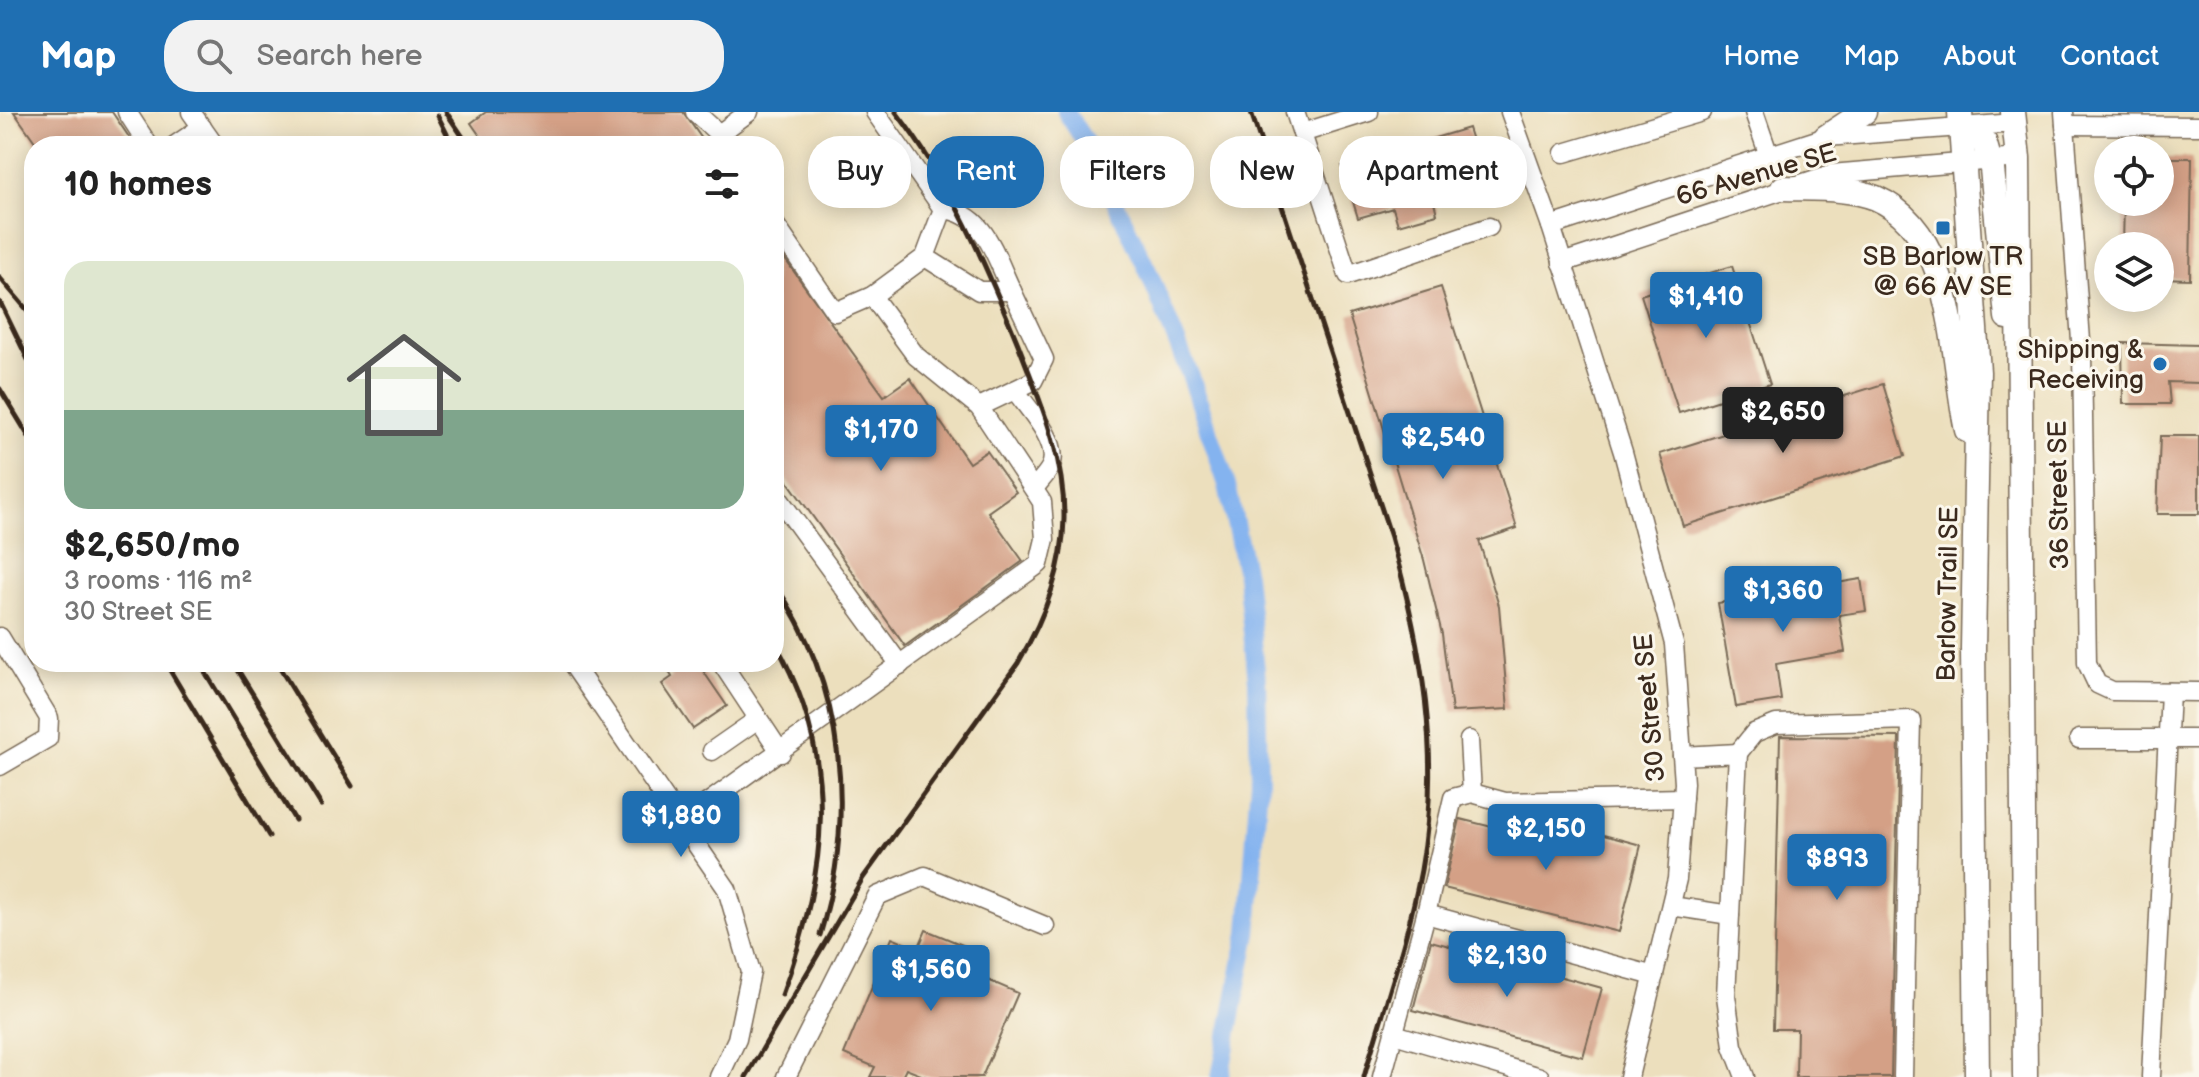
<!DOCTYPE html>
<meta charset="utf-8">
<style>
:root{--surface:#fff;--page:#f2f2f2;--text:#222;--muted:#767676;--line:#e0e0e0;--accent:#1f6fb2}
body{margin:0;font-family:"Balsamiq Sans",sans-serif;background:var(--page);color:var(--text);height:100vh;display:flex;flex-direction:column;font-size:30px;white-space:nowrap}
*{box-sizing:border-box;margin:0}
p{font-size:26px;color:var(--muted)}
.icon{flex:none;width:44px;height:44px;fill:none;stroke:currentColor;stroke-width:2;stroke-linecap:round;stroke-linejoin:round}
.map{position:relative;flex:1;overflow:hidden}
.side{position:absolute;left:24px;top:24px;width:760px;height:536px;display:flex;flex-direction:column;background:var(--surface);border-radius:32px;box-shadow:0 4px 20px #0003}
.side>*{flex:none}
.top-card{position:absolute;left:808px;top:24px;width:760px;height:72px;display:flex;gap:16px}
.fabs{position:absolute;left:2094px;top:24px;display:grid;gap:16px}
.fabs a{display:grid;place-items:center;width:80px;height:80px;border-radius:50%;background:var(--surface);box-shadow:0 4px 20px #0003;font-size:40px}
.price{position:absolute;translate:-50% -68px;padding:0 18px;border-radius:8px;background:var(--accent);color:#fff;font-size:26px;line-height:52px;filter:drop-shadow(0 2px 4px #0008)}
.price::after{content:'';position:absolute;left:50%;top:48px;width:24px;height:18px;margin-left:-12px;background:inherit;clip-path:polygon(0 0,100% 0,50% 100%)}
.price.on{background:#222;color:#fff}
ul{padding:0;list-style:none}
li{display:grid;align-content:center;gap:16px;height:424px;padding:0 40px}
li+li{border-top:2px solid var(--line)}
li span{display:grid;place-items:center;height:248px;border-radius:24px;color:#555}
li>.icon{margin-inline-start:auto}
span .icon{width:144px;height:144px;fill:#fffc;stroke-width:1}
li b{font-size:34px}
h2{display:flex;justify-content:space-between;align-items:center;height:96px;padding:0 40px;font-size:34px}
.pill{padding:0 28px;border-radius:32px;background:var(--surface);box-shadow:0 4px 20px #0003;font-size:28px;line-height:72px}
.pill.on{background:var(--accent);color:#fff}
header{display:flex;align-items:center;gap:48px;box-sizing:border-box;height:112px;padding:0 40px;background:var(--accent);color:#fff}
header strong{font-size:38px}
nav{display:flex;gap:44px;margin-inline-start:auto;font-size:28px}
.search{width:560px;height:72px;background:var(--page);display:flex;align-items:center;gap:20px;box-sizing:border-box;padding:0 28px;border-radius:32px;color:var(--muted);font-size:30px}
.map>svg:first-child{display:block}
</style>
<header>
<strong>Map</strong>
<div class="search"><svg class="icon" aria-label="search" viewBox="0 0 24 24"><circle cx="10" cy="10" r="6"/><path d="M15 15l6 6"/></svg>Search here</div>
<nav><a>Home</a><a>Map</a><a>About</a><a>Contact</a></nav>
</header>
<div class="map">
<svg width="2199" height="965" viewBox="0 0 2199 965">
<rect width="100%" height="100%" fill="#fbf7ec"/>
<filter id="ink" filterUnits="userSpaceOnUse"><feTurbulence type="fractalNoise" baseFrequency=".0125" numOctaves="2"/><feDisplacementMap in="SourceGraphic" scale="16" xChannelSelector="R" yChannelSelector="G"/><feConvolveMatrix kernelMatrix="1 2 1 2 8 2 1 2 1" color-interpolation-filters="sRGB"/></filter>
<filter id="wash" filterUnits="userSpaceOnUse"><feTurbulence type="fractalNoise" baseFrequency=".006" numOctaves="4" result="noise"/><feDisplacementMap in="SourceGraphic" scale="32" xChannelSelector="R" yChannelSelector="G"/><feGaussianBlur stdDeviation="1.8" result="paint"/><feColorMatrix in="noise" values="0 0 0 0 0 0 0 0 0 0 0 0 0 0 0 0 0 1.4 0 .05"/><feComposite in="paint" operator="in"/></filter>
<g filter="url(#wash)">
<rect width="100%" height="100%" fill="#ecdfbd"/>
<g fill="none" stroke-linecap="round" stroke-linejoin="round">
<path stroke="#84b3ef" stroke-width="18" d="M 1066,0 L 1091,39 L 1148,159 L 1191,265 L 1227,373 L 1246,463 L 1257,568 L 1259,669 L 1248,821 L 1220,965"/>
</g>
<g id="blocks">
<g fill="#d4a086">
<path d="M 14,0 L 112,0 L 135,34 L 38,34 Z"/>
<path d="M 486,0 L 683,0 L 707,34 L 487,34 L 471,11 Z"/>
<path d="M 1468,16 L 1484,66 L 1432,82 L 1437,102 L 1398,113 L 1393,96 L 1358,106 L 1342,54 Z"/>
<path d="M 2160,46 L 2192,46 L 2190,167 L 2160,166 L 2160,134 L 2123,134 L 2124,90 L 2160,90 Z"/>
<path d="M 774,132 L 884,284 L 910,266 L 969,351 L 987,339 L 1016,380 L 988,400 L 1023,449 L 905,534 L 774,350 Z"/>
<path d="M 1732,154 L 1770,272 L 1679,301 L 1641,183 Z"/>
<path d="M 1441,175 L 1517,416 L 1479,429 L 1499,494 L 1508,597 L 1452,600 L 1442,522 L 1424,448 L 1349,203 Z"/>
<path d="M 2122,231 L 2199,233 L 2199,271 L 2168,270 L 2170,292 L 2123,292 Z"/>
<path d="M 1883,272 L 1905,344 L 1683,414 L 1660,342 Z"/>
<path d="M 2160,324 L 2199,324 L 2199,402 L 2157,402 Z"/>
<path d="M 1861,467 L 1866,499 L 1839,503 L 1845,540 L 1776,552 L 1781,588 L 1736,595 L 1718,491 Z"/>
<path d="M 680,550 L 697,550 L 727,594 L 693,617 L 662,572 L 672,565 L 668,558 Z"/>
<path d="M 1780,624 L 1899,625 L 1891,965 L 1796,965 L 1797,917 L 1773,917 Z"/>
<path d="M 1460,707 L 1544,728 L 1547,718 L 1589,728 L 1592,720 L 1641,733 L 1619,820 L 1444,776 Z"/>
<path d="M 926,818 L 985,842 L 976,863 L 1018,881 L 982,965 L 926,965 L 906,957 L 902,965 L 870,965 L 875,955 L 844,942 L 892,826 L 918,837 Z"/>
<path d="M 1431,829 L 1602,876 L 1583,945 L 1413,898 Z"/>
</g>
</g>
</g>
<g filter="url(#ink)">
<use href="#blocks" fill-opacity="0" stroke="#796956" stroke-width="2"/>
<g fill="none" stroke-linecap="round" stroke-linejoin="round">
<defs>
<g id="minor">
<path d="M 127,0 L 149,34"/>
<path d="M 191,0 L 215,34"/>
<path d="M 695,0 L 719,22"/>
<path d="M 1295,0 L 1348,163 L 1489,115"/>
<path d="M 1510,0 L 1551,114 L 1623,340 L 1674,532 L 1684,671 L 1677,767 L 1629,965"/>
<path d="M 1754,0 L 1769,44"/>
<path d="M 2064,0 L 2082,242 L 2087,551 L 2097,572 L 2112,579 L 2199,580"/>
<path d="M 2065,13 L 2199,14"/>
<path d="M 1302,21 L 1369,0"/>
<path d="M 174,34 L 202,15"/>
<path d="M 726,34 L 719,22 L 749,0"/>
<path d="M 1564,41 L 1702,0"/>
<path d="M 943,97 C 986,101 995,145 1012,179"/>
<path d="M 774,111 L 835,200 L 872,184 L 925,145 L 943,97 L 875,0"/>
<path d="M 1551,114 L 1826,25 L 2015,11"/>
<path d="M 925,145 L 979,179 L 1012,179 L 1044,247 L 1033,269 L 979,295"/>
<path d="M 1562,151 L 1831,62 L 2018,46"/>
<path d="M 1015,278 C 1027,296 1058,327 1052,351 C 1050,360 1039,369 1034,377"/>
<path d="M 774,380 L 900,553"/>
<path d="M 0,525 L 49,606 L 48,626 L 0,654"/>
<path d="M 571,550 L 727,777 L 751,860 L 737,927 L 719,965"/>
<path d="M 721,550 L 781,641"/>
<path d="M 2079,627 L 2199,627"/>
<path d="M 1469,628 L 1472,681"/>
<path d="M 712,639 L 758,607"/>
<path d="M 1738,641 L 1754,621 L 1776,612 L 1911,608 L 1903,965"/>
<path d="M 1682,644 L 1738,641 L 1726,884 L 1733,934 L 1745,965"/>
<path d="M 681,710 L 1039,452 L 1045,427 L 1042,390 L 979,295 L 916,244 L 872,184"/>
<path d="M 1671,794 L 1730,803"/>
<path d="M 1426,802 L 1654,864"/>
<path d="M 1394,922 L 1540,965"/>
<path d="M 786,965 L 877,784 L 925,764 L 1045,814"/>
<path d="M 1382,965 L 1426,802 L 1453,686 L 1472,681 L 1505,690 L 1683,686"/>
<path d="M 2151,965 L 2170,580"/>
</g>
<g id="major">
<path d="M 1960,0 L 1978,260 L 1973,536 L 1977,965"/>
<path d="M 2013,0 L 2018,46 L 2025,965"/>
<path d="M 1962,14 L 1984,29 L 1992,57 L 2007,205"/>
<path d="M 1826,25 L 1864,0"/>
<path d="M 1783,76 C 1812,77 1849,75 1876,86 C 1957,121 1951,247 1967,318"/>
</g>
</defs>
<use href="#minor" stroke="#796956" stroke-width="21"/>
<use href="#major" stroke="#796956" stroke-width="27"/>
<use href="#minor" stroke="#fff" stroke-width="18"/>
<use href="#major" stroke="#fff" stroke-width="24"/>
<g stroke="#3b2a1e" stroke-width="5">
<path d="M 446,0 L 469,34"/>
<path d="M 1251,0 L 1391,425 C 1422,534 1442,646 1421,758 C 1408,828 1383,897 1364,965"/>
<path d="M 438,4 L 453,34"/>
<path d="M 0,166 L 34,206"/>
<path d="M 0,190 L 34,260"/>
<path d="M 0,277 L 34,333"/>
<path d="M 774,471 C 846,575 856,704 820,823"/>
<path d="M 774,529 C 842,646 827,762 782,883"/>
<path d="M 165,550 L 269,724"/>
<path d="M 199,550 L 295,708"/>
<path d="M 233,550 L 321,693"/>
<path d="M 276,550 L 352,674"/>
<path d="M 746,965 L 863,766 L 1018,551 C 1044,507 1063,459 1064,407 C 1065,345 1040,289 1018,232 C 984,149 951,71 896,0"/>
</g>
</g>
</g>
<g fill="#1f6fb2" stroke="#fbf7ec" stroke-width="3">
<rect x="1935" y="108" width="16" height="16" rx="4"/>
<circle cx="2160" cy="252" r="8"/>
</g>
<g text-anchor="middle" stroke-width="6" stroke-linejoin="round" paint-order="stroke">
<g font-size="26" fill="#3b2a1e" stroke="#fbf7ec">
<text transform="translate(1756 62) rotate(-16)" y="9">66 Avenue SE</text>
<text transform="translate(2058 383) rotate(-91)" y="9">36 Street SE</text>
<text transform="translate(1947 482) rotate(-89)" y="9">Barlow Trail SE</text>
<text transform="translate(1649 596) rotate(-95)" y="9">30 Street SE</text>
</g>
<g font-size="26" fill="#3b2a1e" stroke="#fbf7ec">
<text x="1943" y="153">SB Barlow TR<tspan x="1943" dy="30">@ 66 AV SE</tspan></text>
<text x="2144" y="246" text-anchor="end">Shipping &amp;<tspan x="2144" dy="30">Receiving</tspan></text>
</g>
</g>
</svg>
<div class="fabs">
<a><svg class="icon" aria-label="locate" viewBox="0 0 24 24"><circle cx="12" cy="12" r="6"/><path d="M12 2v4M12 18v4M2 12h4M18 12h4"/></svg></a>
<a><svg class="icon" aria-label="layers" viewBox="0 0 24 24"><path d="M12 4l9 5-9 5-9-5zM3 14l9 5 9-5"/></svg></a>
</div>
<b class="price" style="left:1706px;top:228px">$1,410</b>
<b class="price on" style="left:1783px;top:343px">$2,650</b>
<b class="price" style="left:881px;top:361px">$1,170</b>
<b class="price" style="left:1443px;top:369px">$2,540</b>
<b class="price" style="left:1783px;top:522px">$1,360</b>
<b class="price" style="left:681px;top:747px">$1,880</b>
<b class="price" style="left:1546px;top:760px">$2,150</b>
<b class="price" style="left:1837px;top:790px">$893</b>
<b class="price" style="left:1507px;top:887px">$2,130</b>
<b class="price" style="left:931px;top:901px">$1,560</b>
<div class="top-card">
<a class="pill">Buy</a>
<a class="pill on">Rent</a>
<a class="pill">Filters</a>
<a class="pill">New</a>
<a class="pill">Apartment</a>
</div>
<section class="side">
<h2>10 homes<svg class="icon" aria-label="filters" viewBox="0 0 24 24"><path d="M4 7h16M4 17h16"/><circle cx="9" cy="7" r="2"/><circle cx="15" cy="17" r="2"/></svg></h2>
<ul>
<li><span style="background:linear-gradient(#dfe7d0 60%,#7fa58c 0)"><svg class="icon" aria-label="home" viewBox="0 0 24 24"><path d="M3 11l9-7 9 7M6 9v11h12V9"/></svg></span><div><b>$2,650/mo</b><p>3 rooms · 116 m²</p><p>30 Street SE</p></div></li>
</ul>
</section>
</div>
